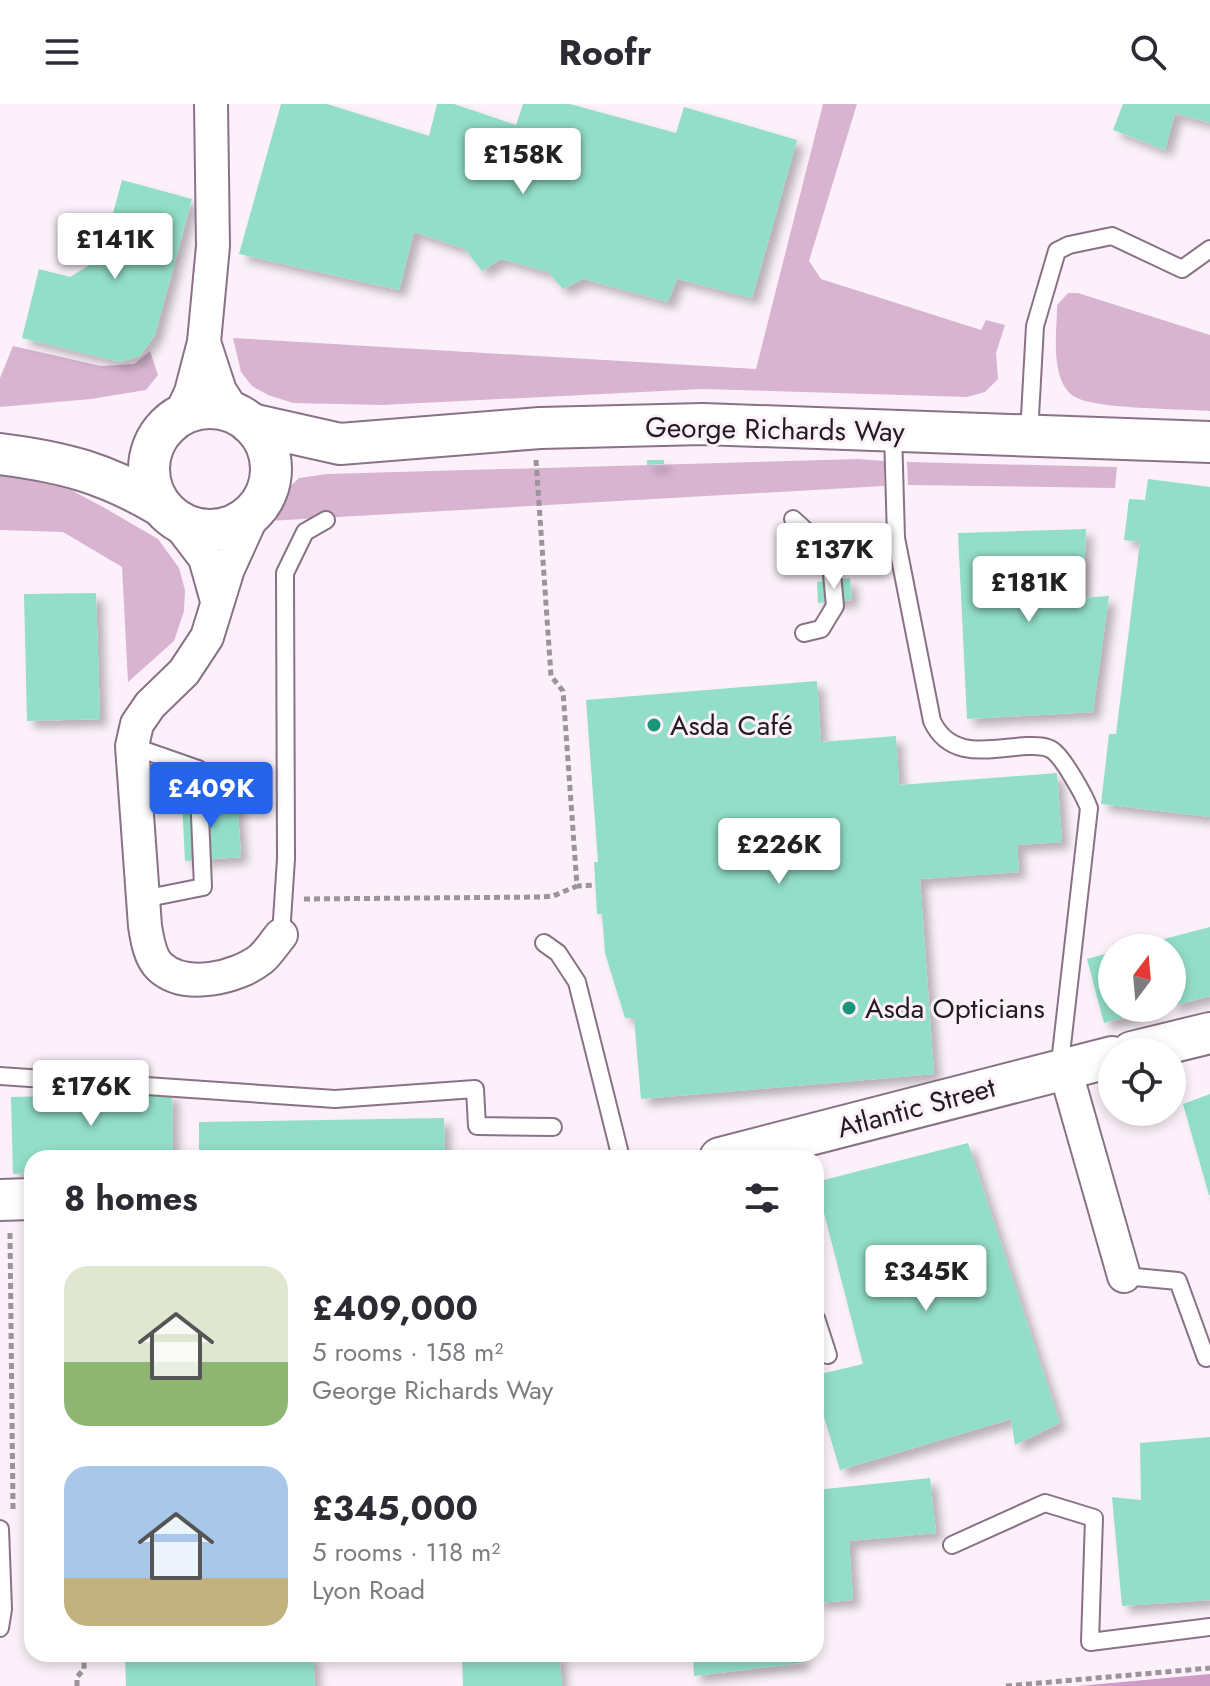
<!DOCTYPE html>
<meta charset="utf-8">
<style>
:root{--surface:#fff;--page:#f7f7f7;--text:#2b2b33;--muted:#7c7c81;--accent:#2563eb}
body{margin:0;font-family:Jost,sans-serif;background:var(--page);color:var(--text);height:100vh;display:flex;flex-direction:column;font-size:30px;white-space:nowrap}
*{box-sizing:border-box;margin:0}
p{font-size:26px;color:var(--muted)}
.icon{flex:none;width:44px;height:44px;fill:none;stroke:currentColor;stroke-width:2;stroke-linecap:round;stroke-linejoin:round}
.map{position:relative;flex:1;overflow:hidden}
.details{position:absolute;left:24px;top:1046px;width:800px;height:512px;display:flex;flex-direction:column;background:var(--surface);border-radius:24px;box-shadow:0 4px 12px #0003}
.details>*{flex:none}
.needle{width:52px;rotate:16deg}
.buttons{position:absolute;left:1098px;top:830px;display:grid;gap:16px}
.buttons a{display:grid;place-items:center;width:88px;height:88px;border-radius:50%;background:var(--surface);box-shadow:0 4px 12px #0003;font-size:40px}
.price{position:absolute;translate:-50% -68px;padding:0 18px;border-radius:8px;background:#fff;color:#222;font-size:26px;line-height:52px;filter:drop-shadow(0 2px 4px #0008)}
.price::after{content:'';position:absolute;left:50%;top:48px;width:24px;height:18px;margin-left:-12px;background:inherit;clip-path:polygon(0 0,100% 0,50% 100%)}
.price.on{background:var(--accent);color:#fff}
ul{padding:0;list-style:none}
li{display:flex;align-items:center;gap:24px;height:200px;padding:0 40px}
li span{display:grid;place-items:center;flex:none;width:224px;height:160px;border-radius:24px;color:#555}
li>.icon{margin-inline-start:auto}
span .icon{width:96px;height:96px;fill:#fffc;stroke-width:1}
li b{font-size:34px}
h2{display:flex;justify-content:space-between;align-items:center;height:96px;padding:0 40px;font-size:34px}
header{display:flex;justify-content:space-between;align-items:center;height:104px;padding:0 40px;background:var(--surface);font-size:36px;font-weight:700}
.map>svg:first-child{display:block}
</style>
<header><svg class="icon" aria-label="menu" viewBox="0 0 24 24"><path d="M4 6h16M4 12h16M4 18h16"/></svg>Roofr<svg class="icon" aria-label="search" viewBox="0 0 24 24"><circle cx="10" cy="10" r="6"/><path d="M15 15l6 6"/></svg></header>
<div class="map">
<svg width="1210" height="1582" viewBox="0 0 1210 1582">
<defs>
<filter id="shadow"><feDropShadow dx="7" dy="7" stdDeviation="4" flood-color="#0004"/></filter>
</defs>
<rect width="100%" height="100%" fill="#fcf1fa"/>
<g fill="#d8b4d1">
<path d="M 823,0 L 857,0 L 809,157 L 821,175 L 981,226 L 986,216 L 1005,221 L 996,249 L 998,275 L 985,288 L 967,293 L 702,285 L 382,301 L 293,299 L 268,291 L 252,282 L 241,268 L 233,234 L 756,265 Z"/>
<path d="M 1068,189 L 1078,189 L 1210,231 L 1210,307 C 1183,305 1094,305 1075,293 C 1070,291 1066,285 1063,280 C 1052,256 1057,226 1057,201 Z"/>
<path d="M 13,242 L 101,262 L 134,260 L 150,247 L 158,271 L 146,286 L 91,295 L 0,303 L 0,274 Z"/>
<path d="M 858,355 L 884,357 L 884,382 L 268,417 L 276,396 L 299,374 L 327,370 Z"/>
<path d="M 907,358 L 1117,363 L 1115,384 L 908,381 Z"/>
<path d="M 0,366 L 71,386 L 103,403 L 158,435 L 179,464 L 185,486 L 184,507 L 174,537 L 128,578 L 122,463 L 63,428 L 0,426 Z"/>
</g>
<path fill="#cf9cc6" d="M 1210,1570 L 1210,1582 L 1079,1582 Z"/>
<g fill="#92dec7" filter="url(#shadow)">
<path d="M 281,0 L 327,0 L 429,32 L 437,0 L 454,0 L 516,21 L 523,0 L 570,0 L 676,29 L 684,3 L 797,36 L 752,194 L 677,175 L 668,198 L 583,175 L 563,185 L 548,168 L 501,155 L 482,167 L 465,145 L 414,128 L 399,186 L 239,150 Z"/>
<path d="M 1123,0 L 1210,0 L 1210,19 L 1175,9 L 1165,46 L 1113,26 Z"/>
<path d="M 122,76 L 192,95 L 155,231 L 140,252 L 120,258 L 22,234 L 39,165 L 70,173 L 101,154 Z"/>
<path d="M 647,356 L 664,356 L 664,360 L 647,361 Z"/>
<path d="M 1148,375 L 1210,383 L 1210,713 L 1101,700 L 1109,630 L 1116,630 L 1140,438 L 1124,436 L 1129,395 L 1145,396 Z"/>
<path d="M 1086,425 L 1083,494 L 1109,492 L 1093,608 L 967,615 L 958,429 Z"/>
<path d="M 850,474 L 852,496 L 818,499 L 817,478 Z"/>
<path d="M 96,489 L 100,615 L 27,617 L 24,490 Z"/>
<path d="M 817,577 L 821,638 L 896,632 L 899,681 L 1057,669 L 1062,738 L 1017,741 L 1019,768 L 920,775 L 934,970 L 641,995 L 634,914 L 625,914 L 605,849 L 602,810 L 597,810 L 594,758 L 598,758 L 586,596 Z"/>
<path d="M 237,695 L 241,753 L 185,757 L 182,698 Z"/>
<path d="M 1210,823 L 1210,892 L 1172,902 L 1172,844 L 1133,843 Z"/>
<path d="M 1112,848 L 1112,904 L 1158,905 L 1104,919 L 1087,855 Z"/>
<path d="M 172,989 L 173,1054 L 32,1054 L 32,1069 L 13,1070 L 11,993 Z"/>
<path d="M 1210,990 L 1210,1091 L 1209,1091 L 1183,1000 Z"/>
<path d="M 444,1014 L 445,1054 L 199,1054 L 199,1018 Z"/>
<path d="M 968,1039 L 1060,1319 L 1015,1341 L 1011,1315 L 840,1366 L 816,1286 L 816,1271 L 863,1260 L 816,1078 Z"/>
<path d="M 1210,1333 L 1210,1496 L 1122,1502 L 1112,1393 L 1141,1396 L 1140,1339 Z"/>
<path d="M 26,1345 L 32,1345 L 32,1413 L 27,1412 Z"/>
<path d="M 930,1374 L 936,1429 L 849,1437 L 853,1496 L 816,1499 L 816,1386 Z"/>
<path d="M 125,1550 L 313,1550 L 315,1582 L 126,1582 Z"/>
<path d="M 462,1550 L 559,1550 L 562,1582 L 463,1582 Z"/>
<path d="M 693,1550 L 802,1550 L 802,1559 L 694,1572 Z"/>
</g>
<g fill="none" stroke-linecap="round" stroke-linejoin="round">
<defs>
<g id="service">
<path d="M 893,328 L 896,434 L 932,617 C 951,657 990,644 1027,642 C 1034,642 1045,641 1052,646 C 1063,653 1084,691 1089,704 L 1061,950 L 1065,965"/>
<path d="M 1029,330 L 1035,222 L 1057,147 L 1069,141 L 1112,132 L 1182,165 L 1210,145"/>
<path d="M 793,415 L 830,449 L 835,502 L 821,525 L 804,529"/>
<path d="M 132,642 L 198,665 L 203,783 L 143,795"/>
<path d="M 281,831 L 286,755 L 285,469 L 305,428 L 326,416"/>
<path d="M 544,839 L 558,849 L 577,878 L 621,1054"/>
<path d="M 0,972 L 335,995 L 475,985 L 477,1022 L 553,1023"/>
<path d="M 1124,1172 L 1178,1177 L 1206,1254 L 1210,1251"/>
<path d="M 816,1214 L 828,1251"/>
<path d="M 0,1425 L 3,1505 L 0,1524"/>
<path d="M 952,1441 L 1045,1399 L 1094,1414 L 1090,1538 L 1210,1523"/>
</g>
<g id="minor">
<path d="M 204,238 L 220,287 L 235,310"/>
<path d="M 180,312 L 191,288 L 204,238 L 213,142 L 211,0"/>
<path d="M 254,408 L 228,465 L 207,533 L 184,568 L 150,601 L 137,620 L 132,642 L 145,822 C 147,835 150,854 160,863 C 185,886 237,874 261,855 C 269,848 275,838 281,831"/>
<path d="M 176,416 L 205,454 L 217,497"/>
<path d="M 1065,965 L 1124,1172"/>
</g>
<g id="tertiary">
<circle cx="210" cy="365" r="61"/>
<path d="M 251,320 L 340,340 L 540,324 L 703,320 L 1210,338"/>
<path d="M 0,350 C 64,358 105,369 161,402"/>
<path d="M 1132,948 L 1210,929"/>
<path d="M 720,1054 L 1112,953"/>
<path d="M 0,1096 L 32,1095"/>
</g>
</defs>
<use href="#service" stroke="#897285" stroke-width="20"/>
<use href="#minor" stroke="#897285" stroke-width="36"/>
<use href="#tertiary" stroke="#897285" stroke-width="44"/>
<g stroke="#9d939b" stroke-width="5" stroke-dasharray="6 4" stroke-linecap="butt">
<path d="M 536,356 L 551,572 L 563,587 L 577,782 L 595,781"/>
<path d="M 304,795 L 541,793 L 553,792 L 577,782"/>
<path d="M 10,1129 L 13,1407"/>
<path d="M 77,1582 L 77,1573 L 84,1565 L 84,1550"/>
<path d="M 1006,1582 L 1210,1564"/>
</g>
<use href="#service" stroke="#fff" stroke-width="16"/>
<use href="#minor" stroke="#fff" stroke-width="32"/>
<use href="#tertiary" stroke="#fff" stroke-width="40"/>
</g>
<g fill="#1b947a" stroke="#fcf1fa" stroke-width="3">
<circle cx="654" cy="621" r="8"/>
<circle cx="849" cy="904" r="8"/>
</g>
<g text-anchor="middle" stroke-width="6" stroke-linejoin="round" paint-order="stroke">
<g font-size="28" fill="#241b22" stroke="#fcf1fa">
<text transform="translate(775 325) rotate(1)" y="10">George Richards Way</text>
<text transform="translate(916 1003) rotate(-15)" y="10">Atlantic Street</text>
</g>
<g font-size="28" fill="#241b22" stroke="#fcf1fa" text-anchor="start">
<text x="670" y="631">Asda Café</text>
<text x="865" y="914">Asda Opticians</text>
</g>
</g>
</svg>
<div class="buttons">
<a><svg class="needle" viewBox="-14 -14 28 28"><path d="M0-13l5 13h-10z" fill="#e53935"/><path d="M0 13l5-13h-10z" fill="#7c7c81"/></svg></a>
<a><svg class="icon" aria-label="locate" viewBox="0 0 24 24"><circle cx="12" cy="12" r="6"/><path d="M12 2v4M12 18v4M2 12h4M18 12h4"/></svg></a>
</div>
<b class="price" style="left:523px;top:92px">£158K</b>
<b class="price" style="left:115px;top:177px">£141K</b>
<b class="price" style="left:834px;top:487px">£137K</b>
<b class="price" style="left:1029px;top:520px">£181K</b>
<b class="price on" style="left:211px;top:726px">£409K</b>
<b class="price" style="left:779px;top:782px">£226K</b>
<b class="price" style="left:91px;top:1024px">£176K</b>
<b class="price" style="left:926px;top:1209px">£345K</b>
<section class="details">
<h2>8 homes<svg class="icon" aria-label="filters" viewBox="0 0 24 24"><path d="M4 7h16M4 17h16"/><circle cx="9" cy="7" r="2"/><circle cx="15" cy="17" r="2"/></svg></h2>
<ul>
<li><span style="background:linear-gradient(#dfe7d0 60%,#8fb573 0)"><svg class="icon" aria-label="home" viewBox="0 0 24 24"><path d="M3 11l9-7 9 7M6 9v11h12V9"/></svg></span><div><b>£409,000</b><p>5 rooms · 158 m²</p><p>George Richards Way</p></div></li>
<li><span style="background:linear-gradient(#a9c7e8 70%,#c2b280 0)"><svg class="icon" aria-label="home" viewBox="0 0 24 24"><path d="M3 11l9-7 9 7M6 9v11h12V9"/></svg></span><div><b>£345,000</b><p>5 rooms · 118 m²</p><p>Lyon Road</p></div></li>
</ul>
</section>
</div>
